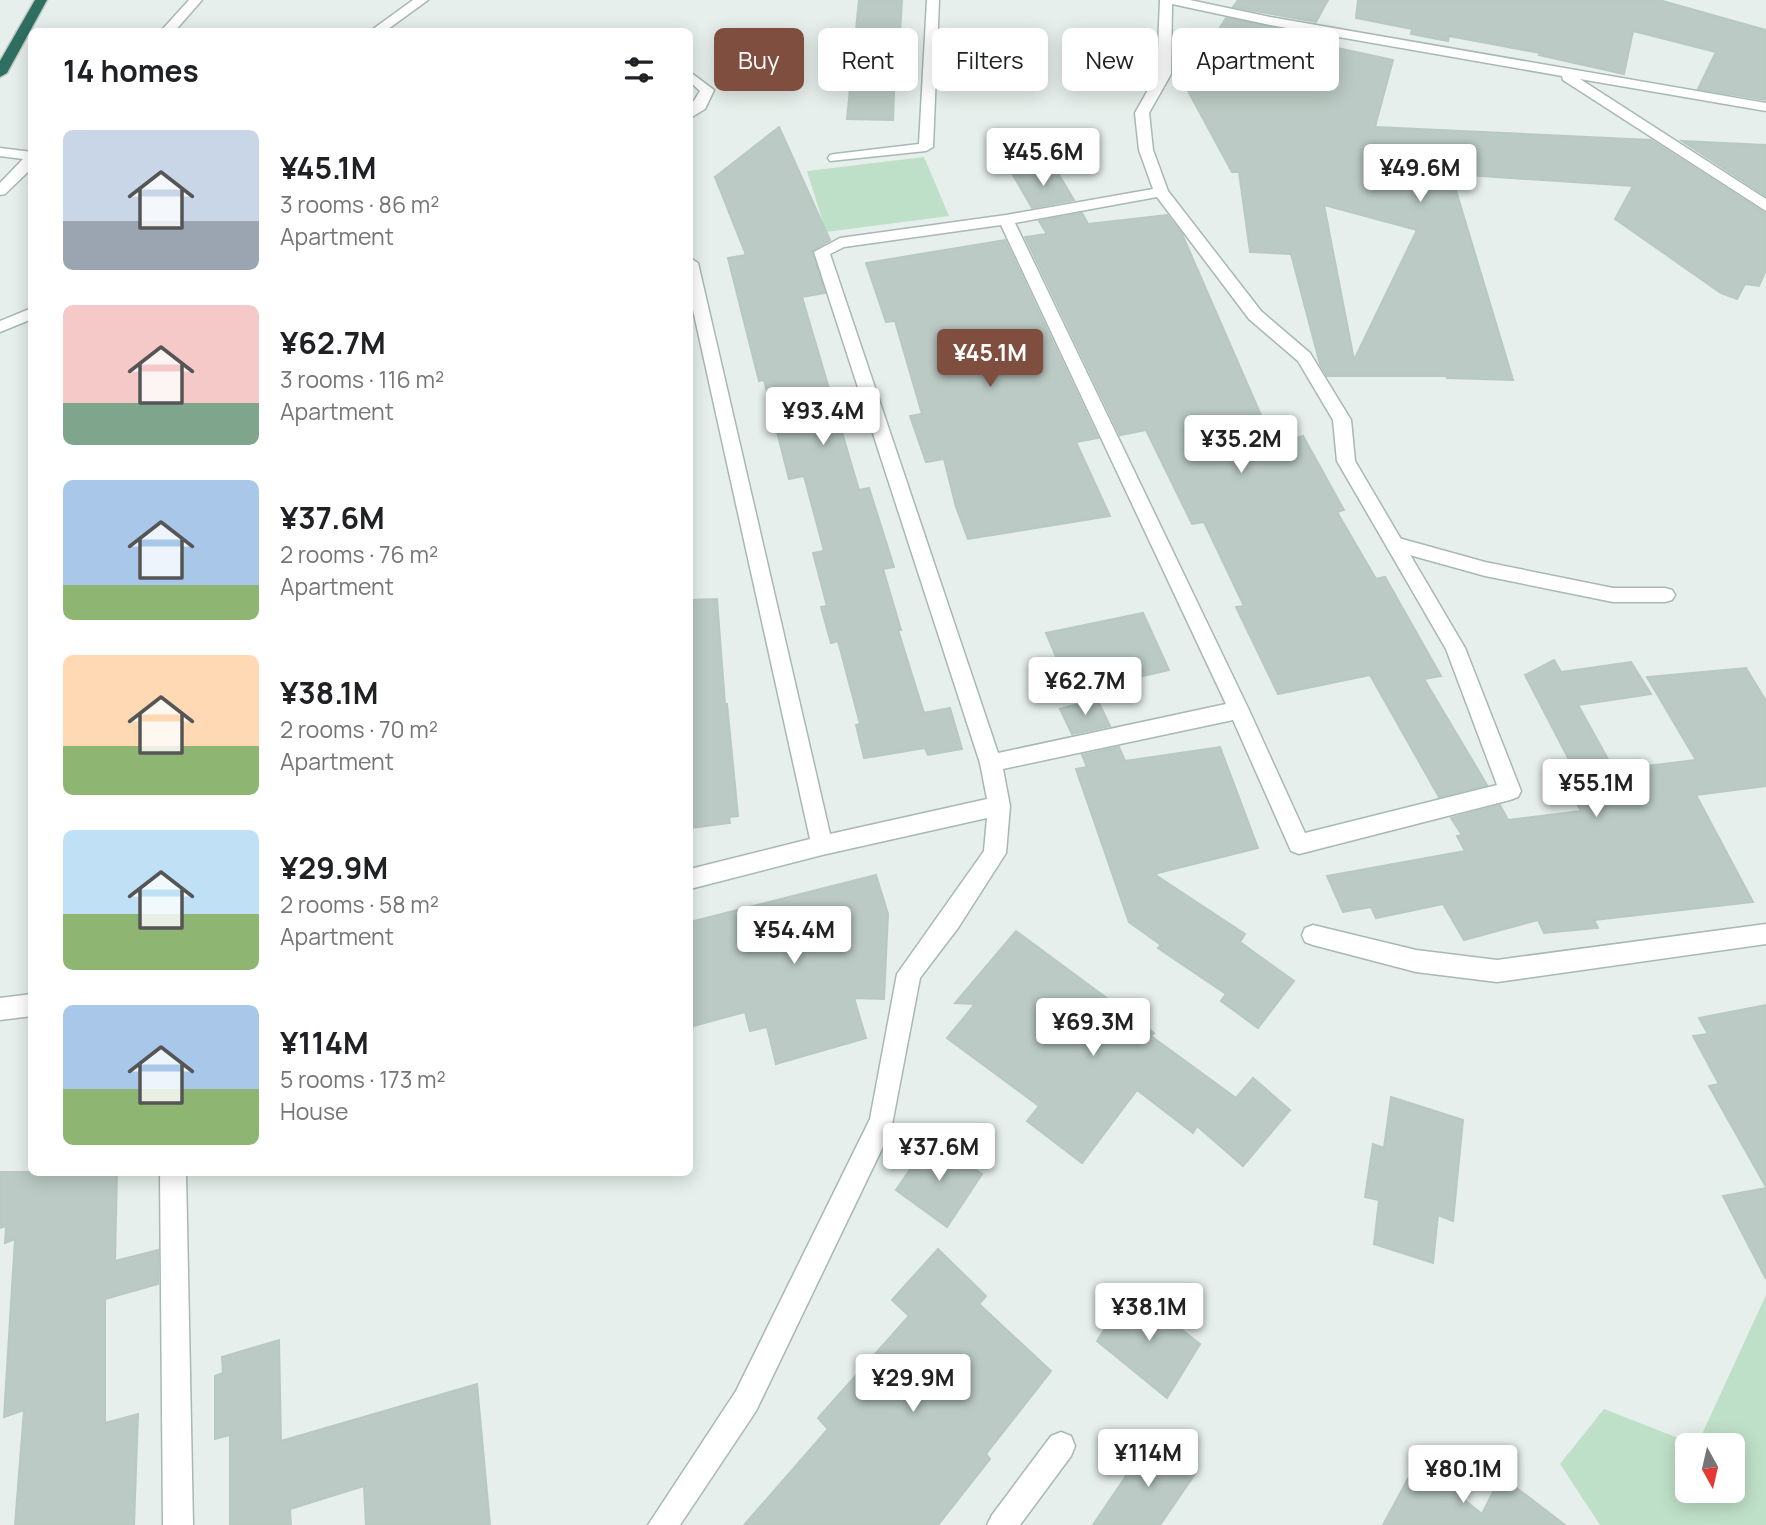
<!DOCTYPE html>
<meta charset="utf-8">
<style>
:root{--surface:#fff;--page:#f2f2f2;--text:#202124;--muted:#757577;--accent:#7f4e3f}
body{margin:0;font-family:Manrope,sans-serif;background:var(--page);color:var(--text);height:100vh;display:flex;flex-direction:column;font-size:26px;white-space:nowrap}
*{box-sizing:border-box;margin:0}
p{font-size:23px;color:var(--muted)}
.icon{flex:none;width:38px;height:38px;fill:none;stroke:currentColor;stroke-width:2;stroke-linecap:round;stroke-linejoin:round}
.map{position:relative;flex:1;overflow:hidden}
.panel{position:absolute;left:28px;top:28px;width:665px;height:1148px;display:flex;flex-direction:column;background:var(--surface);border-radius:10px;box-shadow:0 4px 18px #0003}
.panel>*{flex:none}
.top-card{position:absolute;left:714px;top:28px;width:665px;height:63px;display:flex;gap:14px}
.needle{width:46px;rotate:172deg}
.tools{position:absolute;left:1675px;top:1433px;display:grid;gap:14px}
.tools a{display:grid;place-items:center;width:70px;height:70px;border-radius:10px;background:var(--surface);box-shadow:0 4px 18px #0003;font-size:35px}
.price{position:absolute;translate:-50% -60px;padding:0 16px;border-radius:7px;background:#fff;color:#222;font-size:23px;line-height:46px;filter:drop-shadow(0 2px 4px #0008)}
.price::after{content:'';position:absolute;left:50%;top:42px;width:21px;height:16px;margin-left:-10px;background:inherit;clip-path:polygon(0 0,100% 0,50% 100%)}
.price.selected{background:var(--accent);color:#fff}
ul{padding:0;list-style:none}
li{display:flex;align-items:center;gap:21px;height:175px;padding:0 35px}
li span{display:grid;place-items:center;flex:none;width:196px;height:140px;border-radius:10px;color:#555}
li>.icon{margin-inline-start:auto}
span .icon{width:84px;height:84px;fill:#fffc;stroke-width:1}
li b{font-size:30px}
h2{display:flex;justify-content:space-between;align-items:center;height:84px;padding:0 35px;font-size:30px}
.tag{padding:0 24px;border-radius:10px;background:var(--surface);box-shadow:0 4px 18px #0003;font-size:24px;line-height:63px}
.tag.selected{background:var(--accent);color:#fff}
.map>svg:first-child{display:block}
</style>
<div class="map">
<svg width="1766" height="1525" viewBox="0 0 1766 1525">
<rect width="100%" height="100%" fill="#e6efeb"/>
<g fill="#bfe0c8">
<path d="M 924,157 L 949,216 L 826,232 L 807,171 Z"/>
<path d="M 1766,1295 L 1766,1525 L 1600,1525 L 1560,1464 L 1604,1409 L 1696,1445 L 1687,1446 L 1687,1491 L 1732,1491 L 1732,1446 L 1697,1445 Z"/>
</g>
<g fill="#bbcac4" stroke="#b8c9c2" stroke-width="2" fill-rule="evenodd">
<path d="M 859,0 L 902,0 L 898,66 L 895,66 L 893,120 L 847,119 Z"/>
<path d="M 1238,0 L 1328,0 L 1316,22 L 1233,7 Z"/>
<path d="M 1358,0 L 1659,0 L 1766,30 L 1766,100 L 1698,89 L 1716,52 L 1633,31 L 1624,74 L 1539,55 L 1540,53 L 1449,36 L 1448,41 L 1411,34 L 1412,29 L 1356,18 Z"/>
<path d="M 1226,18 L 1309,34 L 1305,41 L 1393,60 L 1375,127 L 1651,140 L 1766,214 L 1766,270 L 1759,286 L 1745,284 L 1737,299 L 1721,293 L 1615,219 L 1633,186 L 1451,174 L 1513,380 L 1447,378 L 1446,376 L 1327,376 L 1320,364 L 1291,254 L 1250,252 L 1239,172 L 1232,172 L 1187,89 L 1199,88 L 1197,64 ZM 1324,205 L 1417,230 L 1354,360 Z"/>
<path d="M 779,127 L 830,240 L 812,251 L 825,293 L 802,297 L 859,490 L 869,488 L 894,567 L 883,569 L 901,630 L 898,630 L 924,713 L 950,708 L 962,749 L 928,755 L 925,748 L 864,758 L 856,725 L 860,724 L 838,641 L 831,643 L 821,607 L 827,606 L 813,553 L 824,551 L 804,476 L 789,479 L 764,380 L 759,381 L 728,258 L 746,255 L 715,177 Z"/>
<path d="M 1682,141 L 1766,145 L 1766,196 Z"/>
<path d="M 1055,168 L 1074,200 L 1032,208 L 1013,175 Z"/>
<path d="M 1082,213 L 1088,224 L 1167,215 L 1182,234 L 1274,445 L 1303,436 L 1344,510 L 1337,512 L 1376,579 L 1385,577 L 1441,676 L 1424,679 L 1487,785 L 1439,797 L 1370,675 L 1278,694 L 1236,607 L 1244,606 L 1204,522 L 1192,524 L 1146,430 L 1120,435 L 1025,237 L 1047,234 L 1039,221 Z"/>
<path d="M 1005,240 L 1098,438 L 1076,442 L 1110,516 L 968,539 L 956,507 L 944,459 L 926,462 L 910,416 L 922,414 L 895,321 L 886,322 L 866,263 Z"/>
<path d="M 717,599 L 725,704 L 727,704 L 738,816 L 729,817 L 730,823 L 690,828 L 690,600 Z"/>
<path d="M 1143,613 L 1169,670 L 1071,692 L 1046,633 Z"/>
<path d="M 1554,660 L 1561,672 L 1631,662 L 1651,694 L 1578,705 L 1614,770 L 1696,760 L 1647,677 L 1746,668 L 1766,701 L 1766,786 L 1696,795 L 1753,902 L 1594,920 L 1598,928 L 1544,933 L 1538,920 L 1464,940 L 1443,904 L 1376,918 L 1371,907 L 1343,912 L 1327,876 L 1465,851 L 1457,836 L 1462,835 L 1451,818 L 1500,805 L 1508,820 L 1581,811 L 1563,779 L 1578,777 L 1525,675 Z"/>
<path d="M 1097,699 L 1110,726 L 1072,734 L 1060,709 Z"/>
<path d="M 1119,747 L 1125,761 L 1220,747 L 1258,848 L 1154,874 L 1245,934 L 1240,942 L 1294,981 L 1258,1028 L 1221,1001 L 1226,994 L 1158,948 L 1161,945 L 1129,922 L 1076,769 L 1087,767 L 1082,755 Z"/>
<path d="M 876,875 L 888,914 L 884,999 L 854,998 L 866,1038 L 776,1064 L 767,1027 L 750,1031 L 745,1012 L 690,1027 L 690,922 Z"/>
<path d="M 1016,931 L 1154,1033 L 1151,1036 L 1236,1098 L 1253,1078 L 1290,1110 L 1243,1166 L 1197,1126 L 1193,1133 L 1137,1090 L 1082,1163 L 1027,1121 L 1039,1106 L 947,1038 L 975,1004 L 955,1003 Z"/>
<path d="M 1766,1005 L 1766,1187 L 1709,1086 L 1719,1084 L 1693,1036 L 1708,1034 L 1699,1018 Z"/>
<path d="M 1391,1097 L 1463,1120 L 1453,1221 L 1438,1215 L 1433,1263 L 1374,1244 L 1379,1200 L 1365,1197 L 1373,1144 L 1384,1148 Z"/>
<path d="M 931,1139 L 982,1174 L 947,1227 L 896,1190 Z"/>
<path d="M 0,1172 L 117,1172 L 115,1261 L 158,1250 L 158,1284 L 105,1299 L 105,1423 L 138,1414 L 134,1525 L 15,1525 L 24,1410 L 4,1417 L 15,1239 L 5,1243 L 6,1226 L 0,1228 Z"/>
<path d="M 1766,1188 L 1766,1279 L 1723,1196 Z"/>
<path d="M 938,1249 L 986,1296 L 979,1304 L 1051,1371 L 986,1454 L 990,1459 L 938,1525 L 744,1525 L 828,1429 L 818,1418 L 909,1316 L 892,1300 Z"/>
<path d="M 1130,1289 L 1200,1344 L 1167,1398 L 1097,1341 Z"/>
<path d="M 279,1340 L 281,1441 L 477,1384 L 490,1525 L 366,1525 L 364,1486 L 290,1509 L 291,1525 L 230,1525 L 230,1435 L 215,1439 L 215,1376 L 223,1373 L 222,1357 Z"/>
<path d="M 1153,1436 L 1195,1474 L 1160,1525 L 1093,1525 Z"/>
<path d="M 1417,1462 L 1482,1514 L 1501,1476 L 1565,1525 L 1383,1525 Z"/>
</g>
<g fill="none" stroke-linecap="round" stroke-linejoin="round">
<defs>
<path id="lane" d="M 1395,537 L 1485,562 L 1613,588 L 1665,588 L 1672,590 L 1675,595 L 1672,600 L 1665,602 L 1613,602 L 1485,576 L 1388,549 L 1386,544 L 1388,539 Z"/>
<g id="street">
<path d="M 189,0 L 202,0 L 174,32 L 160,32 Z"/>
<path d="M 413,0 L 428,0 L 384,32 L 369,32 Z"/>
<path d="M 927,0 L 939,0 L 933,147 L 926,151 L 830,161 L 828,158 L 830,155 L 835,154 L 919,144 Z"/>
<path d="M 1160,0 L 1190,0 L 1270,17 L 1766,103 L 1766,111 L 1580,79 L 1766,199 L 1766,211 L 1563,80 L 1562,76 L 1270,25 L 1172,4 L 1171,74 L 1149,113 L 1153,150 L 1168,191 L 1261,311 L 1310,353 L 1351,420 L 1355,461 L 1465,648 L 1521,791 L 1518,797 L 1510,800 L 1299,854 L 1291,851 L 1233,720 L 1003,769 L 1010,806 L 1006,853 L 958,928 L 920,978 L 891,1130 L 756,1411 L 680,1525 L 648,1525 L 736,1391 L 870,1119 L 897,974 L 984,851 L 987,818 L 822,855 L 690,889 L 690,869 L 810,839 L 690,296 L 690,258 L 698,263 L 830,834 L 987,799 L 980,763 L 814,252 L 840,238 L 1006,215 L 1153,189 L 1139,150 L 1135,113 L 1157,74 ZM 1157,197 L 1249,319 L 1298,361 L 1333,420 L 1337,461 L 1446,649 L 1497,785 L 1305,833 L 1249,710 L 1015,223 ZM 1001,225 L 1226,704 L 998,753 L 830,254 L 844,247 Z"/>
<path d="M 690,72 L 714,90 L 705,109 L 690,118 L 690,107 L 700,91 L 690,82 Z"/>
<path d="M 0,148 L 32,152 L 32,168 L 5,194 L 0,195 L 0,183 L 23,159 L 0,156 Z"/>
<path d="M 32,308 L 32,319 L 0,332 L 0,321 Z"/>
<path d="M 1766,924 L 1766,944 L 1497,982 L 1416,972 L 1313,945 L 1305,942 L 1302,935 L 1305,928 L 1313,925 L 1416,950 L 1497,960 Z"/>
<path d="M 32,994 L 32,1016 L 0,1020 L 0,998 Z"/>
<path d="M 160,1172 L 186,1172 L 193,1525 L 163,1525 Z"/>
<path d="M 1061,1432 L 1071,1436 L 1075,1446 L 1071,1456 L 1020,1525 L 987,1525 L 992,1515 L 1051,1436 Z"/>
</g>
<path id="highway" d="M 35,0 L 47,0 L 7,73 L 0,77 L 0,61 Z"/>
</defs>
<use href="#lane" stroke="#a8b8b2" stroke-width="3"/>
<use href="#street" stroke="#a8b8b2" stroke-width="3"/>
<use href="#highway" stroke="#c2cac8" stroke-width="3"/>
<use href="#lane" fill="#fff" fill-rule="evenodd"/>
<use href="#street" fill="#fff" fill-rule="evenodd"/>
<use href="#highway" fill="#2f6f62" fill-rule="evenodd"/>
</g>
</svg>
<div class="tools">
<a><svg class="needle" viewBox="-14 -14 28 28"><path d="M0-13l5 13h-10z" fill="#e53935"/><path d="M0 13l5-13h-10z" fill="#757577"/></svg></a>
</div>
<b class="price" style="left:1043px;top:188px">¥45.6M</b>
<b class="price" style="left:1420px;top:204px">¥49.6M</b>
<b class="price selected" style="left:990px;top:389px">¥45.1M</b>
<b class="price" style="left:823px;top:447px">¥93.4M</b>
<b class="price" style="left:1241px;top:475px">¥35.2M</b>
<b class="price" style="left:1085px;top:717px">¥62.7M</b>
<b class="price" style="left:1596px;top:819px">¥55.1M</b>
<b class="price" style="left:794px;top:966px">¥54.4M</b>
<b class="price" style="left:1093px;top:1058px">¥69.3M</b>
<b class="price" style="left:939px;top:1183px">¥37.6M</b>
<b class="price" style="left:1149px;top:1343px">¥38.1M</b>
<b class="price" style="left:913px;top:1414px">¥29.9M</b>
<b class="price" style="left:1148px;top:1489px">¥114M</b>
<b class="price" style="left:1463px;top:1505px">¥80.1M</b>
<div class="top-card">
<a class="tag selected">Buy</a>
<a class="tag">Rent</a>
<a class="tag">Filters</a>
<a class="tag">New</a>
<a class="tag">Apartment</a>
</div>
<section class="panel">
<h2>14 homes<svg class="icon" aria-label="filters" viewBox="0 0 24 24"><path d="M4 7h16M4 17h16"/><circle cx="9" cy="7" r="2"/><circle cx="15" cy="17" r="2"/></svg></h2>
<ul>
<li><span style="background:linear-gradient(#c9d6e8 65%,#9aa5b1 0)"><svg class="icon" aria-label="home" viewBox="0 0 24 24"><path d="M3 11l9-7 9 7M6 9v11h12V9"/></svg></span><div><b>¥45.1M</b><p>3 rooms · 86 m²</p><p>Apartment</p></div></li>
<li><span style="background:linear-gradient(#f6c9c9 70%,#7fa58c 0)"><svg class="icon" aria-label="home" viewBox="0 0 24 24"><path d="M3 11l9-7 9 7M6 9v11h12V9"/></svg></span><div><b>¥62.7M</b><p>3 rooms · 116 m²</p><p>Apartment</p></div></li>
<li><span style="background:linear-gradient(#a9c7e8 75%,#8fb573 0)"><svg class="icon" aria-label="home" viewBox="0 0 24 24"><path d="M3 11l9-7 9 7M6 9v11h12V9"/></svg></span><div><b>¥37.6M</b><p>2 rooms · 76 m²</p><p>Apartment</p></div></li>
<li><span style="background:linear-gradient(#ffd9b3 65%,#8fb573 0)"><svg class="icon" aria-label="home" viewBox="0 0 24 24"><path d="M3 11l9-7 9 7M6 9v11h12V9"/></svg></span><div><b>¥38.1M</b><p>2 rooms · 70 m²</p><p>Apartment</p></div></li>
<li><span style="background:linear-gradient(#bfe0f5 60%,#8fb573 0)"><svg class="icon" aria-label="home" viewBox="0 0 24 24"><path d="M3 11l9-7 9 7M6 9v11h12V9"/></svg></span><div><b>¥29.9M</b><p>2 rooms · 58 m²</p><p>Apartment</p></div></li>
<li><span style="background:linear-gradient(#a9c7e8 60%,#8fb573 0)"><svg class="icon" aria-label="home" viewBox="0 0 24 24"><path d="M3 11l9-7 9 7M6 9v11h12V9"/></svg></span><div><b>¥114M</b><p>5 rooms · 173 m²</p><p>House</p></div></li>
</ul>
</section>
</div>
